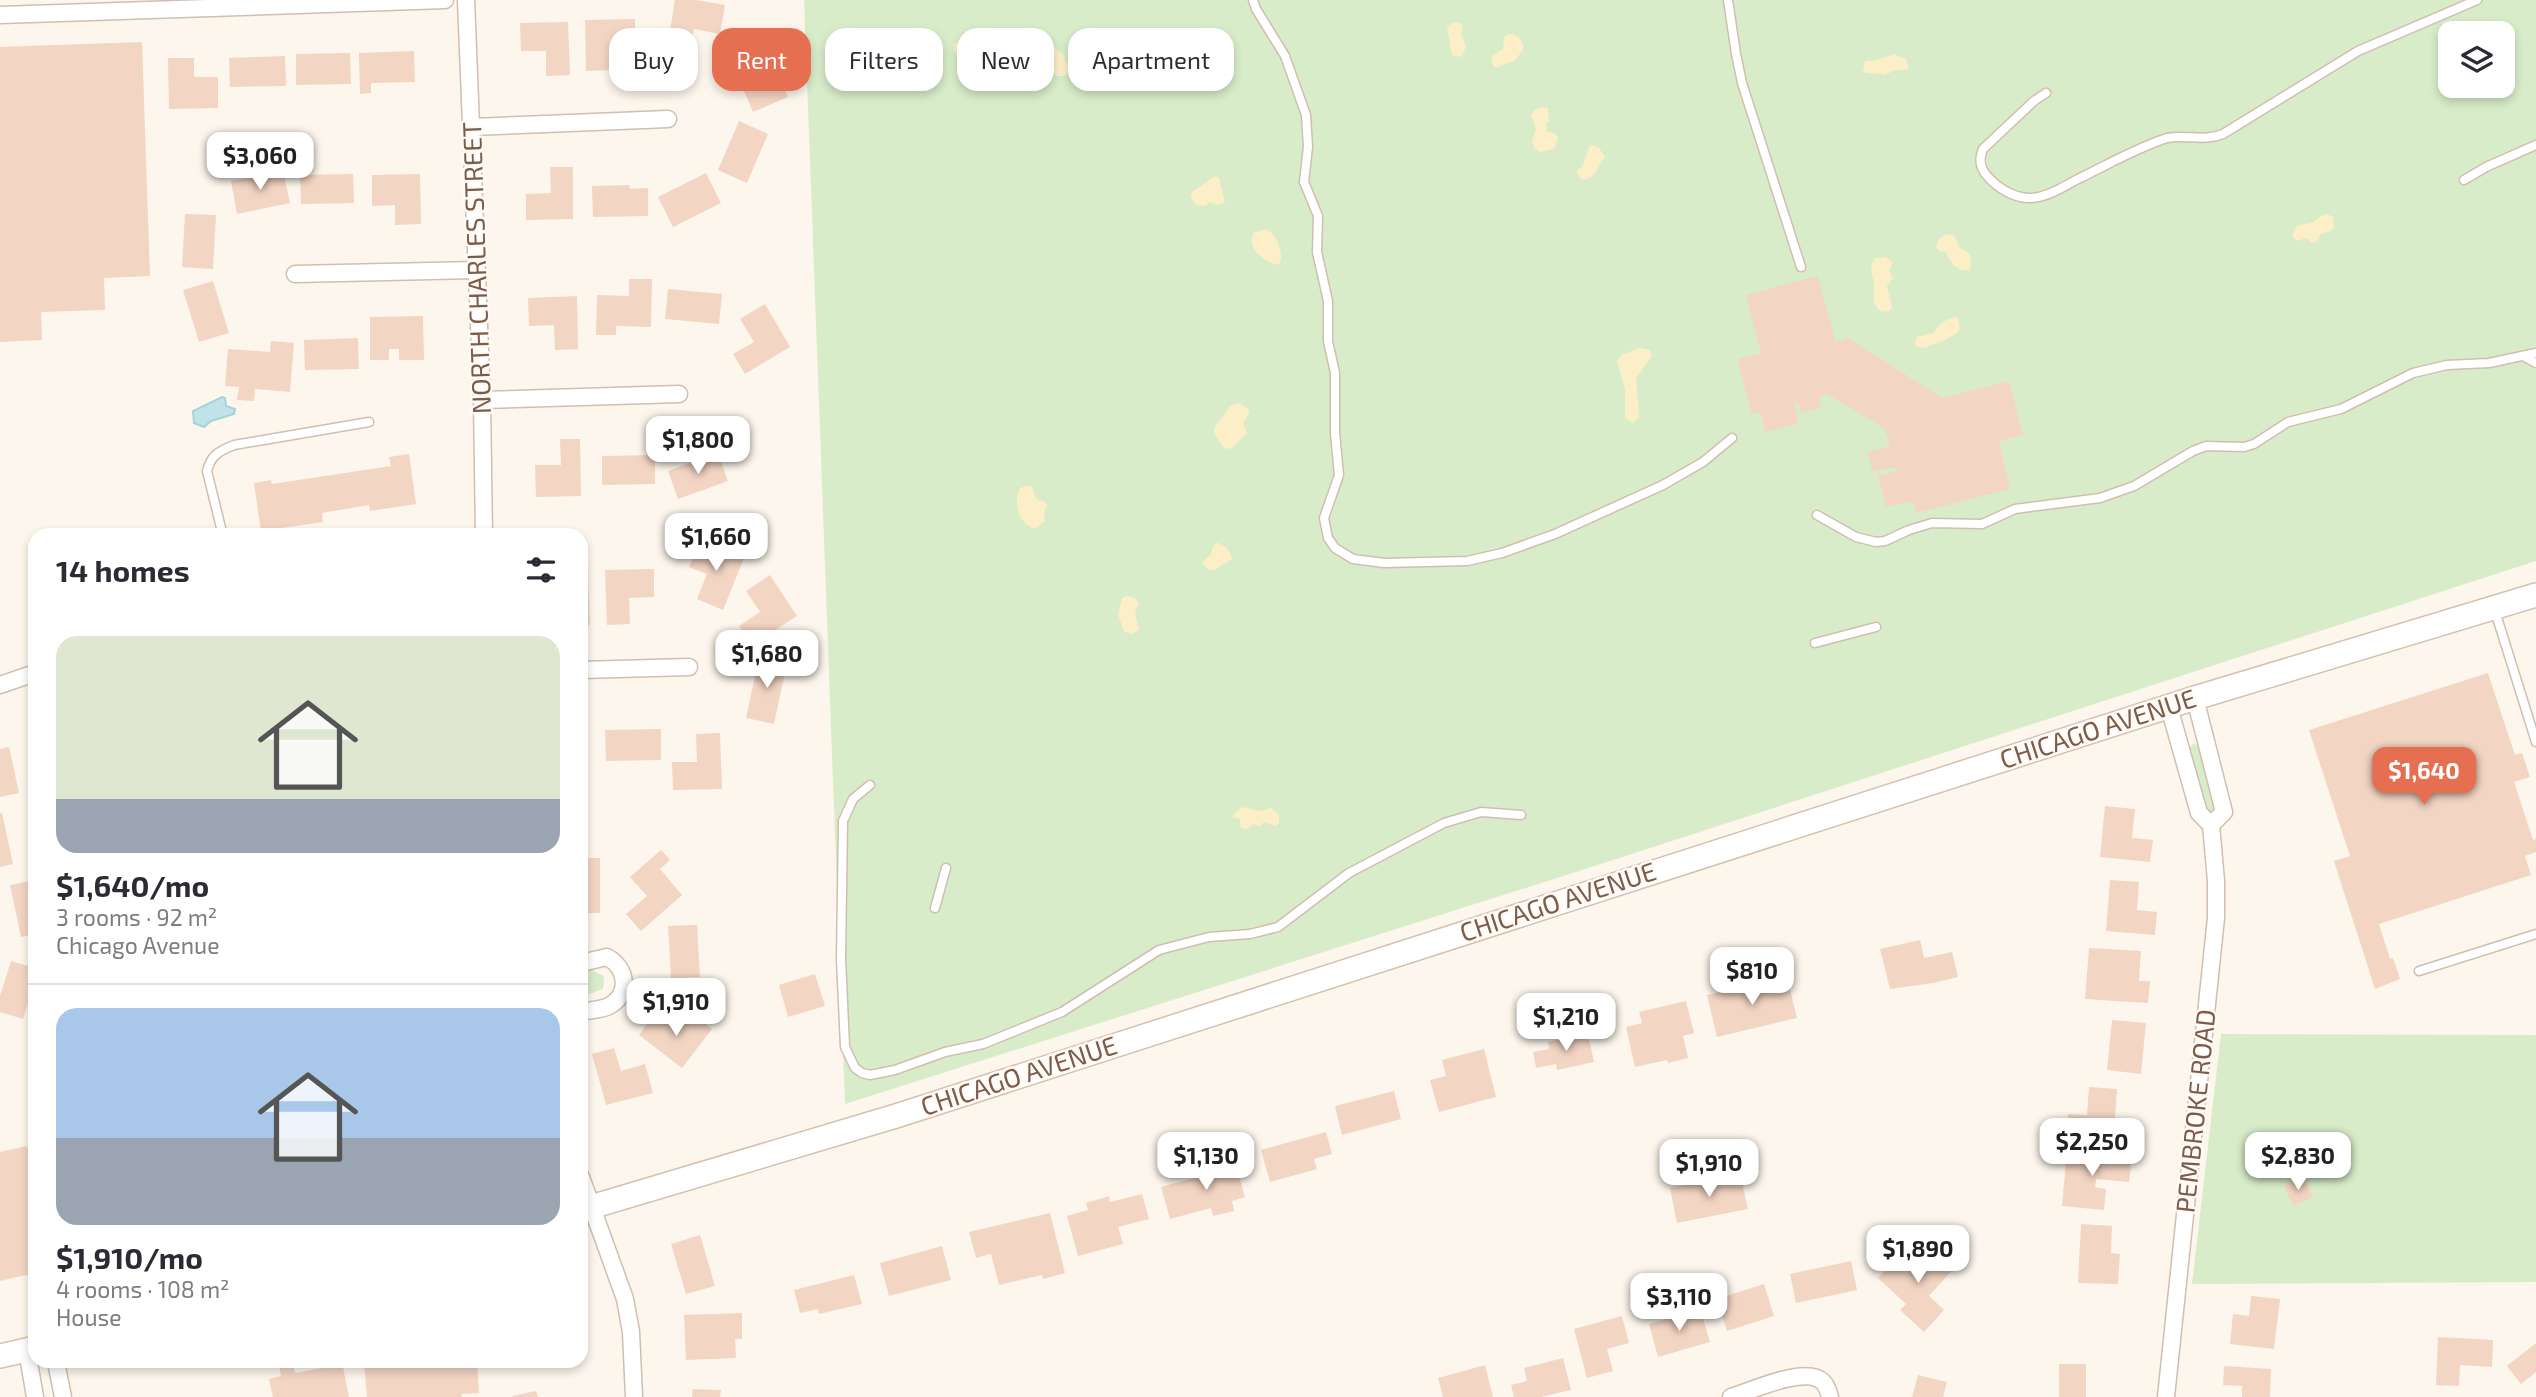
<!DOCTYPE html>
<meta charset="utf-8">
<style>
:root{--surface:#fff;--page:#f7f7f7;--text:#2b2b33;--muted:#7c7c81;--line:#e1e1e2;--accent:#e76f51}
body{margin:0;font-family:"Exo 2",sans-serif;background:var(--page);color:var(--text);height:100vh;display:flex;flex-direction:column;font-size:26px;white-space:nowrap}
*{box-sizing:border-box;margin:0}
p{font-size:23px;color:var(--muted)}
.icon{flex:none;width:38px;height:38px;fill:none;stroke:currentColor;stroke-width:2;stroke-linecap:round;stroke-linejoin:round}
.map{position:relative;flex:1;overflow:hidden}
.side{position:absolute;left:28px;top:528px;width:560px;height:840px;display:flex;flex-direction:column;background:var(--surface);border-radius:21px;box-shadow:0 4px 10px #0003}
.side>*{flex:none}
.top-card{position:absolute;left:609px;top:28px;width:665px;height:63px;display:flex;gap:14px}
.controls{position:absolute;left:2438px;top:21px;display:grid;gap:14px}
.controls a{display:grid;place-items:center;width:77px;height:77px;border-radius:14px;background:var(--surface);box-shadow:0 4px 10px #0003;font-size:35px}
.price{position:absolute;translate:-50% -60px;padding:0 16px;border-radius:14px;background:#fff;color:#222;font-size:23px;line-height:46px;filter:drop-shadow(0 2px 4px #0008)}
.price::after{content:'';position:absolute;left:50%;top:42px;width:21px;height:16px;margin-left:-10px;background:inherit;clip-path:polygon(0 0,100% 0,50% 100%)}
.price.active{background:var(--accent);color:#fff}
ul{padding:0;list-style:none}
li{display:grid;align-content:center;gap:14px;height:371px;padding:0 28px}
li+li{border-top:2px solid var(--line)}
li span{display:grid;place-items:center;height:217px;border-radius:21px;color:#555}
li>.icon{margin-inline-start:auto}
span .icon{width:126px;height:126px;fill:#fffc;stroke-width:1}
li b{font-size:30px}
h2{display:flex;justify-content:space-between;align-items:center;height:84px;padding:0 28px;font-size:30px}
.chip{padding:0 24px;border-radius:21px;background:var(--surface);box-shadow:0 4px 10px #0003;font-size:24px;line-height:63px}
.chip.active{background:var(--accent);color:#fff}
.map>svg:first-child{display:block}
</style>
<div class="map">
<svg width="2536" height="1397" viewBox="0 0 2536 1397">
<rect width="100%" height="100%" fill="#fdf6ec"/>
<g fill="#d8ecc9" fill-rule="evenodd">
<path d="M 804,0 L 2536,0 L 2536,561 L 1579,871 L 845,1104 ZM 2450,33 L 2502,33 L 2502,86 L 2450,86 Z"/>
<path d="M 2194,743 L 2201,748 L 2217,811 L 2215,815 L 2207,815 L 2190,751 L 2190,747 Z"/>
<path d="M 592,970 L 604,976 L 603,989 L 581,997 L 581,974 Z"/>
<path d="M 2221,1034 L 2536,1035 L 2536,1282 L 2192,1284 Z"/>
</g>
<g fill="#fcefc7">
<path d="M 1458,22 L 1463,26 L 1461,34 L 1466,47 L 1461,57 L 1452,55 L 1447,27 L 1452,23 Z"/>
<path d="M 1509,34 C 1517,34 1525,42 1523,50 L 1515,60 L 1496,68 L 1492,64 L 1492,56 L 1503,49 L 1504,37 Z"/>
<path d="M 963,38 L 969,47 L 978,47 L 989,60 L 987,71 L 978,78 L 969,75 L 954,51 L 953,44 Z"/>
<path d="M 1053,47 L 1064,54 L 1065,61 L 1070,64 L 1070,70 L 1064,76 L 1056,76 L 1045,53 L 1046,50 Z"/>
<path d="M 1894,54 L 1906,59 L 1909,69 L 1893,71 L 1885,75 C 1878,72 1871,75 1863,72 L 1865,61 L 1874,61 Z"/>
<path d="M 1543,107 L 1548,108 L 1549,121 L 1546,124 L 1547,131 L 1555,134 L 1558,138 L 1554,149 L 1540,152 L 1535,149 L 1532,142 L 1536,129 L 1531,115 L 1535,109 Z"/>
<path d="M 1592,145 L 1599,148 L 1605,157 C 1598,166 1596,177 1584,180 L 1578,176 L 1577,171 L 1583,165 L 1589,147 Z"/>
<path d="M 1215,176 L 1219,178 L 1225,202 L 1217,205 L 1210,202 L 1205,206 L 1196,205 L 1191,197 L 1191,193 Z"/>
<path d="M 2327,214 L 2333,217 L 2334,227 L 2331,231 L 2321,234 L 2317,242 L 2312,243 L 2306,238 L 2297,241 L 2292,237 L 2294,230 L 2298,225 L 2312,223 L 2322,215 Z"/>
<path d="M 1266,229 C 1277,234 1285,254 1279,265 C 1265,262 1247,250 1253,233 Z"/>
<path d="M 1949,234 L 1955,236 L 1959,247 L 1970,254 L 1971,265 L 1969,270 C 1957,272 1950,262 1946,252 L 1941,252 L 1936,247 C 1938,240 1940,235 1949,234 Z"/>
<path d="M 1885,257 L 1893,262 L 1889,271 L 1893,278 L 1887,286 L 1892,307 L 1889,311 L 1882,312 C 1870,303 1875,297 1874,284 C 1873,278 1871,272 1871,265 L 1876,258 Z"/>
<path d="M 1953,317 L 1958,318 L 1960,329 L 1957,333 C 1948,338 1940,344 1930,345 L 1927,348 L 1917,347 L 1915,343 L 1917,337 L 1933,333 L 1941,323 Z"/>
<path d="M 1640,348 L 1650,350 L 1652,356 L 1636,378 L 1639,417 L 1633,423 L 1625,418 L 1625,389 L 1617,361 L 1623,354 Z"/>
<path d="M 1238,403 L 1249,409 L 1249,413 L 1243,423 L 1247,434 L 1231,448 L 1226,449 C 1202,422 1221,428 1229,406 Z"/>
<path d="M 1025,486 L 1032,486 L 1035,497 L 1038,500 L 1044,501 L 1047,506 L 1044,512 L 1045,521 L 1034,529 C 1018,522 1014,505 1019,489 Z"/>
<path d="M 1217,543 C 1224,544 1232,552 1232,559 L 1214,570 L 1208,570 L 1203,564 L 1203,561 L 1211,554 L 1213,546 Z"/>
<path d="M 1127,596 L 1134,597 L 1139,603 L 1135,613 L 1139,630 L 1132,634 L 1124,632 L 1118,614 L 1122,598 Z"/>
<path d="M 1242,807 L 1260,811 L 1270,808 C 1277,811 1280,815 1279,823 L 1276,826 L 1264,822 L 1260,826 L 1253,824 L 1248,829 L 1241,828 L 1240,819 L 1233,818 L 1233,815 Z"/>
</g>
<path fill="#bfe3e8" stroke="#a5d3da" stroke-width="2" d="M 222,397 L 225,398 L 226,406 L 235,409 L 234,414 L 211,421 L 204,427 L 194,423 L 193,411 Z"/>
<g fill="#f3d5c3">
<path d="M 675,0 L 696,0 L 725,5 L 720,34 L 694,29 L 689,53 L 667,49 Z"/>
<path d="M 635,19 L 635,48 L 611,49 L 612,70 L 586,71 L 585,20 Z"/>
<path d="M 568,22 L 570,75 L 546,76 L 546,51 L 521,51 L 520,23 Z"/>
<path d="M 142,42 L 150,276 L 104,278 L 105,310 L 41,312 L 42,340 L 0,342 L 0,47 Z"/>
<path d="M 769,50 L 788,97 L 753,112 L 733,65 Z"/>
<path d="M 414,51 L 415,82 L 371,83 L 371,93 L 360,94 L 359,53 Z"/>
<path d="M 350,53 L 351,84 L 296,85 L 296,54 Z"/>
<path d="M 285,56 L 286,86 L 230,87 L 229,58 Z"/>
<path d="M 168,58 L 194,58 L 194,77 L 218,77 L 218,108 L 169,109 Z"/>
<path d="M 739,121 L 768,134 L 747,183 L 718,170 Z"/>
<path d="M 550,167 L 573,167 L 573,219 L 526,220 L 526,194 L 551,193 Z"/>
<path d="M 283,171 L 290,203 L 237,214 L 231,181 Z"/>
<path d="M 706,173 L 721,203 L 673,227 L 658,197 Z"/>
<path d="M 353,174 L 354,203 L 301,204 L 300,175 Z"/>
<path d="M 420,174 L 421,224 L 395,225 L 395,205 L 372,206 L 372,175 Z"/>
<path d="M 629,185 L 630,189 L 648,188 L 648,216 L 593,217 L 592,186 Z"/>
<path d="M 185,214 L 216,215 L 213,269 L 182,267 Z"/>
<path d="M 1818,276 L 1835,342 L 1848,338 L 1942,398 L 2009,381 L 2023,435 L 1999,441 L 2010,489 L 1916,513 L 1913,501 L 1886,507 L 1878,476 L 1896,471 L 1895,467 L 1872,472 L 1868,452 L 1890,446 L 1885,429 L 1827,394 L 1818,397 L 1821,407 L 1801,413 L 1798,402 L 1794,403 L 1799,423 L 1765,432 L 1760,412 L 1752,414 L 1737,359 L 1761,353 L 1746,295 Z"/>
<path d="M 629,279 L 652,279 L 651,327 L 616,326 L 616,335 L 596,335 L 597,295 L 629,296 Z"/>
<path d="M 213,281 L 229,333 L 199,342 L 183,290 Z"/>
<path d="M 668,289 L 722,294 L 719,324 L 665,319 Z"/>
<path d="M 577,296 L 578,349 L 555,350 L 554,325 L 529,326 L 528,298 Z"/>
<path d="M 765,304 L 790,347 L 745,374 L 733,354 L 754,342 L 740,319 Z"/>
<path d="M 423,316 L 424,360 L 399,360 L 399,349 L 389,349 L 389,360 L 370,360 L 370,317 Z"/>
<path d="M 358,338 L 359,369 L 305,370 L 304,340 Z"/>
<path d="M 271,341 L 294,343 L 290,392 L 255,389 L 254,401 L 237,400 L 239,387 L 225,386 L 228,349 L 270,352 Z"/>
<path d="M 560,439 L 580,439 L 581,496 L 536,497 L 535,465 L 561,465 Z"/>
<path d="M 718,453 L 728,481 L 678,499 L 668,471 Z"/>
<path d="M 409,454 L 416,504 L 370,511 L 369,505 L 322,513 L 323,522 L 261,531 L 254,483 L 271,480 L 272,484 L 391,466 L 389,457 Z"/>
<path d="M 655,455 L 655,484 L 602,485 L 602,456 Z"/>
<path d="M 701,540 L 744,558 L 723,610 L 697,599 L 707,574 L 689,567 Z"/>
<path d="M 654,569 L 654,597 L 629,598 L 630,624 L 607,625 L 605,570 Z"/>
<path d="M 581,571 L 588,571 L 590,625 L 581,625 Z"/>
<path d="M 770,575 L 797,616 L 752,645 L 739,626 L 760,612 L 746,591 Z"/>
<path d="M 759,657 L 787,663 L 774,724 L 746,718 Z"/>
<path d="M 2488,673 L 2515,755 L 2522,753 L 2530,777 L 2514,782 L 2533,840 L 2536,839 L 2536,852 L 2525,856 L 2531,875 L 2379,924 L 2390,959 L 2393,958 L 2400,979 L 2375,989 L 2334,861 L 2350,856 L 2309,730 Z"/>
<path d="M 661,729 L 661,760 L 606,761 L 605,730 Z"/>
<path d="M 720,733 L 722,789 L 673,790 L 672,762 L 697,762 L 696,734 Z"/>
<path d="M 9,747 L 19,793 L 0,797 L 0,749 Z"/>
<path d="M 2105,806 L 2135,809 L 2132,838 L 2153,840 L 2150,862 L 2100,857 Z"/>
<path d="M 0,813 L 2,813 L 13,864 L 0,867 Z"/>
<path d="M 661,850 L 670,860 L 660,869 L 682,895 L 641,931 L 626,914 L 647,896 L 630,877 Z"/>
<rect x="581" y="858" width="19" height="55"/>
<path d="M 35,880 L 35,934 L 21,937 L 10,885 Z"/>
<path d="M 2110,880 L 2139,882 L 2137,910 L 2157,912 L 2155,935 L 2106,931 Z"/>
<path d="M 697,925 L 700,977 L 671,978 L 668,926 Z"/>
<path d="M 1920,940 L 1924,958 L 1952,952 L 1958,977 L 1933,983 L 1890,989 L 1880,949 Z"/>
<path d="M 2089,948 L 2141,951 L 2139,981 L 2150,981 L 2148,1003 L 2085,999 Z"/>
<path d="M 11,961 L 35,968 L 35,982 L 23,1019 L 0,1012 L 0,996 Z"/>
<path d="M 815,974 L 825,1006 L 788,1017 L 779,985 Z"/>
<path d="M 1787,977 L 1797,1018 L 1717,1037 L 1707,995 Z"/>
<path d="M 1686,1001 L 1694,1033 L 1683,1036 L 1688,1058 L 1668,1063 L 1667,1060 L 1635,1067 L 1626,1027 L 1642,1023 L 1639,1012 Z"/>
<path d="M 690,1012 L 712,1029 L 682,1068 L 639,1035 L 654,1015 L 676,1031 Z"/>
<path d="M 2112,1020 L 2146,1023 L 2141,1074 L 2107,1070 Z"/>
<path d="M 1588,1034 L 1594,1062 L 1557,1070 L 1556,1064 L 1536,1068 L 1533,1052 L 1549,1049 L 1548,1042 Z"/>
<path d="M 614,1048 L 621,1071 L 645,1064 L 653,1093 L 606,1105 L 592,1054 Z"/>
<path d="M 1484,1049 L 1496,1097 L 1439,1112 L 1430,1080 L 1446,1076 L 1442,1060 Z"/>
<path d="M 2089,1087 L 2117,1089 L 2115,1118 L 2134,1119 L 2133,1141 L 2067,1136 L 2068,1114 L 2087,1115 Z"/>
<path d="M 1394,1091 L 1401,1119 L 1342,1135 L 1335,1106 Z"/>
<path d="M 1326,1132 L 1332,1154 L 1314,1159 L 1317,1169 L 1270,1182 L 1261,1150 Z"/>
<path d="M 27,1146 L 35,1181 L 35,1273 L 0,1281 L 0,1152 Z"/>
<path d="M 2067,1151 L 2132,1157 L 2129,1182 L 2096,1179 L 2095,1187 L 2106,1189 L 2104,1210 L 2062,1206 Z"/>
<path d="M 1234,1158 L 1245,1197 L 1232,1201 L 1234,1211 L 1213,1216 L 1211,1208 L 1170,1219 L 1161,1187 L 1209,1174 L 1207,1165 Z"/>
<path d="M 1740,1174 L 1748,1209 L 1677,1223 L 1670,1188 Z"/>
<path d="M 2304,1177 L 2313,1197 L 2293,1206 L 2284,1186 Z"/>
<path d="M 1142,1194 L 1149,1219 L 1118,1227 L 1123,1244 L 1078,1256 L 1067,1216 L 1088,1210 L 1086,1203 L 1109,1196 L 1110,1202 Z"/>
<path d="M 1050,1213 L 1065,1273 L 1043,1279 L 1042,1275 L 999,1285 L 991,1254 L 976,1258 L 969,1232 Z"/>
<path d="M 2081,1224 L 2112,1226 L 2111,1253 L 2120,1254 L 2118,1284 L 2078,1283 Z"/>
<path d="M 700,1235 L 715,1286 L 686,1294 L 671,1244 Z"/>
<path d="M 942,1246 L 951,1280 L 889,1296 L 880,1263 Z"/>
<path d="M 1931,1247 L 1954,1268 L 1929,1296 L 1944,1310 L 1924,1332 L 1900,1310 L 1906,1304 L 1878,1278 L 1906,1249 L 1918,1260 Z"/>
<path d="M 1851,1261 L 1857,1290 L 1796,1303 L 1790,1274 Z"/>
<path d="M 854,1275 L 862,1304 L 819,1314 L 818,1309 L 800,1313 L 794,1290 Z"/>
<path d="M 1764,1284 L 1774,1316 L 1727,1331 L 1717,1299 Z"/>
<path d="M 2251,1296 L 2280,1299 L 2274,1349 L 2230,1344 L 2233,1314 L 2249,1316 Z"/>
<path d="M 1700,1309 L 1710,1342 L 1658,1357 L 1649,1324 Z"/>
<path d="M 742,1313 L 742,1339 L 735,1339 L 736,1358 L 686,1360 L 684,1315 Z"/>
<path d="M 1622,1316 L 1629,1343 L 1607,1349 L 1613,1371 L 1587,1378 L 1574,1329 Z"/>
<path d="M 2438,1337 L 2493,1340 L 2492,1367 L 2460,1365 L 2459,1386 L 2436,1385 Z"/>
<path d="M 2536,1343 L 2536,1372 L 2521,1384 L 2507,1366 Z"/>
<path d="M 1563,1358 L 1571,1390 L 1541,1397 L 1514,1397 L 1511,1385 L 1527,1381 L 1524,1368 Z"/>
<path d="M 327,1362 L 342,1362 L 349,1397 L 273,1397 L 269,1379 L 281,1376 L 279,1366 L 293,1364 L 295,1373 L 328,1367 Z"/>
<path d="M 364,1362 L 477,1362 L 479,1393 L 462,1394 L 462,1397 L 367,1397 Z"/>
<rect x="2059" y="1364" width="27" height="33"/>
<path d="M 1485,1365 L 1493,1397 L 1443,1397 L 1438,1378 Z"/>
<path d="M 2224,1366 L 2271,1369 L 2270,1397 L 2242,1397 L 2242,1386 L 2223,1385 Z"/>
<path d="M 1918,1375 L 1947,1382 L 1943,1397 L 1912,1397 Z"/>
<path d="M 693,1389 L 721,1390 L 720,1397 L 692,1397 Z"/>
<path d="M 536,1391 L 538,1397 L 513,1397 L 512,1396 Z"/>
</g>
<g fill="none" stroke-linecap="round" stroke-linejoin="round">
<defs>
<g id="service">
<path d="M 1253,0 L 1256,9 L 1285,56 L 1306,115 L 1308,147 L 1304,182 L 1318,216 L 1317,252 L 1328,301 L 1328,341 L 1335,373 L 1335,433 L 1339,475 L 1324,518 L 1328,538 L 1335,548 L 1353,559 L 1384,563 L 1467,561 L 1502,553 L 1555,534 L 1663,485 L 1703,462 L 1732,438"/>
<path d="M 1728,0 L 1736,54 L 1742,83 L 1801,267"/>
<path d="M 2046,93 L 2034,101 L 1983,149 C 1978,160 1980,169 1989,178 C 1998,188 2013,197 2027,198 C 2045,199 2063,187 2078,179 C 2107,165 2136,148 2167,138 C 2186,134 2204,142 2223,134 L 2358,51 L 2477,0"/>
<path d="M 2464,180 L 2486,167 L 2536,145"/>
<path d="M 2523,356 L 2536,363"/>
<path d="M 1817,515 L 1856,537 L 1876,542 L 1885,541 L 1909,530 L 1932,523 L 1982,524 L 2015,509 L 2100,498 L 2134,486 L 2193,451 L 2206,446 L 2244,447 L 2254,444 L 2288,422 L 2341,409 L 2413,373 L 2447,365 L 2489,363 L 2536,353"/>
<path d="M 223,536 L 207,471 C 211,455 219,451 234,445 L 369,422"/>
<path d="M 2495,611 L 2536,742"/>
<path d="M 1815,643 L 1876,627"/>
<path d="M 870,785 L 853,799 L 843,821 L 841,959 L 845,1047 L 855,1068 L 862,1073 L 870,1075 L 895,1070 L 945,1052 L 983,1044 L 1062,1012 L 1159,950 L 1209,937 L 1250,934 L 1278,927 L 1349,873 L 1444,823 L 1481,812 L 1521,815"/>
<path d="M 935,908 L 946,868"/>
<path d="M 2419,971 L 2536,934"/>
</g>
<g id="minor">
<path d="M 466,0 L 482,400 L 484,536"/>
<path d="M 0,15 L 445,0"/>
<path d="M 472,127 L 668,119"/>
<path d="M 295,274 L 476,270"/>
<path d="M 482,400 L 679,394"/>
<path d="M 581,670 L 689,667"/>
<path d="M 0,685 L 35,673"/>
<path d="M 2195,698 L 2224,812 L 2211,825"/>
<path d="M 581,963 L 607,957 C 627,968 631,994 609,1006 C 601,1010 590,1010 581,1012"/>
<path d="M 581,1177 L 625,1299 L 631,1332 L 634,1397"/>
<path d="M 27,1350 L 35,1397"/>
<path d="M 56,1362 L 63,1397"/>
<path d="M 1731,1397 C 1751,1391 1806,1365 1823,1382 C 1826,1385 1829,1393 1830,1397"/>
<path d="M 2166,1397 L 2216,918 L 2216,881 L 2211,825 L 2199,813 L 2169,707"/>
</g>
<g id="secondary">
<path d="M 581,1210 L 896,1116 L 2195,698 L 2536,595"/>
<path d="M 0,1356 L 35,1348"/>
</g>
</defs>
<use href="#service" stroke="#d1beb0" stroke-width="11"/>
<use href="#minor" stroke="#d1beb0" stroke-width="19"/>
<use href="#secondary" stroke="#d6c0b0" stroke-width="26"/>
<use href="#service" stroke="#fff" stroke-width="8"/>
<use href="#minor" stroke="#fff" stroke-width="16"/>
<use href="#secondary" stroke="#fff" stroke-width="23"/>
</g>
<g text-anchor="middle" stroke-width="5" stroke-linejoin="round" paint-order="stroke">
<g font-size="26" fill="#7a5c4d" stroke="#fffaf3">
<text transform="translate(477 268) rotate(-92)" y="9">NORTH CHARLES STREET</text>
<text transform="translate(2098 729) rotate(-18)" y="9">CHICAGO AVENUE</text>
<text transform="translate(1558 902) rotate(-18)" y="9">CHICAGO AVENUE</text>
<text transform="translate(1019 1076) rotate(-18)" y="9">CHICAGO AVENUE</text>
<text transform="translate(2196 1111) rotate(-84)" y="9">PEMBROKE ROAD</text>
</g>
</g>
</svg>
<div class="controls">
<a><svg class="icon" aria-label="layers" viewBox="0 0 24 24"><path d="M12 4l9 5-9 5-9-5zM3 14l9 5 9-5"/></svg></a>
</div>
<b class="price" style="left:260px;top:192px">$3,060</b>
<b class="price" style="left:698px;top:476px">$1,800</b>
<b class="price" style="left:716px;top:573px">$1,660</b>
<b class="price" style="left:767px;top:690px">$1,680</b>
<b class="price active" style="left:2424px;top:807px">$1,640</b>
<b class="price" style="left:1752px;top:1007px">$810</b>
<b class="price" style="left:676px;top:1038px">$1,910</b>
<b class="price" style="left:1566px;top:1053px">$1,210</b>
<b class="price" style="left:2092px;top:1178px">$2,250</b>
<b class="price" style="left:1206px;top:1192px">$1,130</b>
<b class="price" style="left:2298px;top:1192px">$2,830</b>
<b class="price" style="left:1709px;top:1199px">$1,910</b>
<b class="price" style="left:1918px;top:1285px">$1,890</b>
<b class="price" style="left:1679px;top:1333px">$3,110</b>
<div class="top-card">
<a class="chip">Buy</a>
<a class="chip active">Rent</a>
<a class="chip">Filters</a>
<a class="chip">New</a>
<a class="chip">Apartment</a>
</div>
<section class="side">
<h2>14 homes<svg class="icon" aria-label="filters" viewBox="0 0 24 24"><path d="M4 7h16M4 17h16"/><circle cx="9" cy="7" r="2"/><circle cx="15" cy="17" r="2"/></svg></h2>
<ul>
<li><span style="background:linear-gradient(#dfe7d0 75%,#9aa5b1 0)"><svg class="icon" aria-label="home" viewBox="0 0 24 24"><path d="M3 11l9-7 9 7M6 9v11h12V9"/></svg></span><div><b>$1,640/mo</b><p>3 rooms · 92 m²</p><p>Chicago Avenue</p></div></li>
<li><span style="background:linear-gradient(#a9c7e8 60%,#9aa5b1 0)"><svg class="icon" aria-label="home" viewBox="0 0 24 24"><path d="M3 11l9-7 9 7M6 9v11h12V9"/></svg></span><div><b>$1,910/mo</b><p>4 rooms · 108 m²</p><p>House</p></div></li>
</ul>
</section>
</div>
